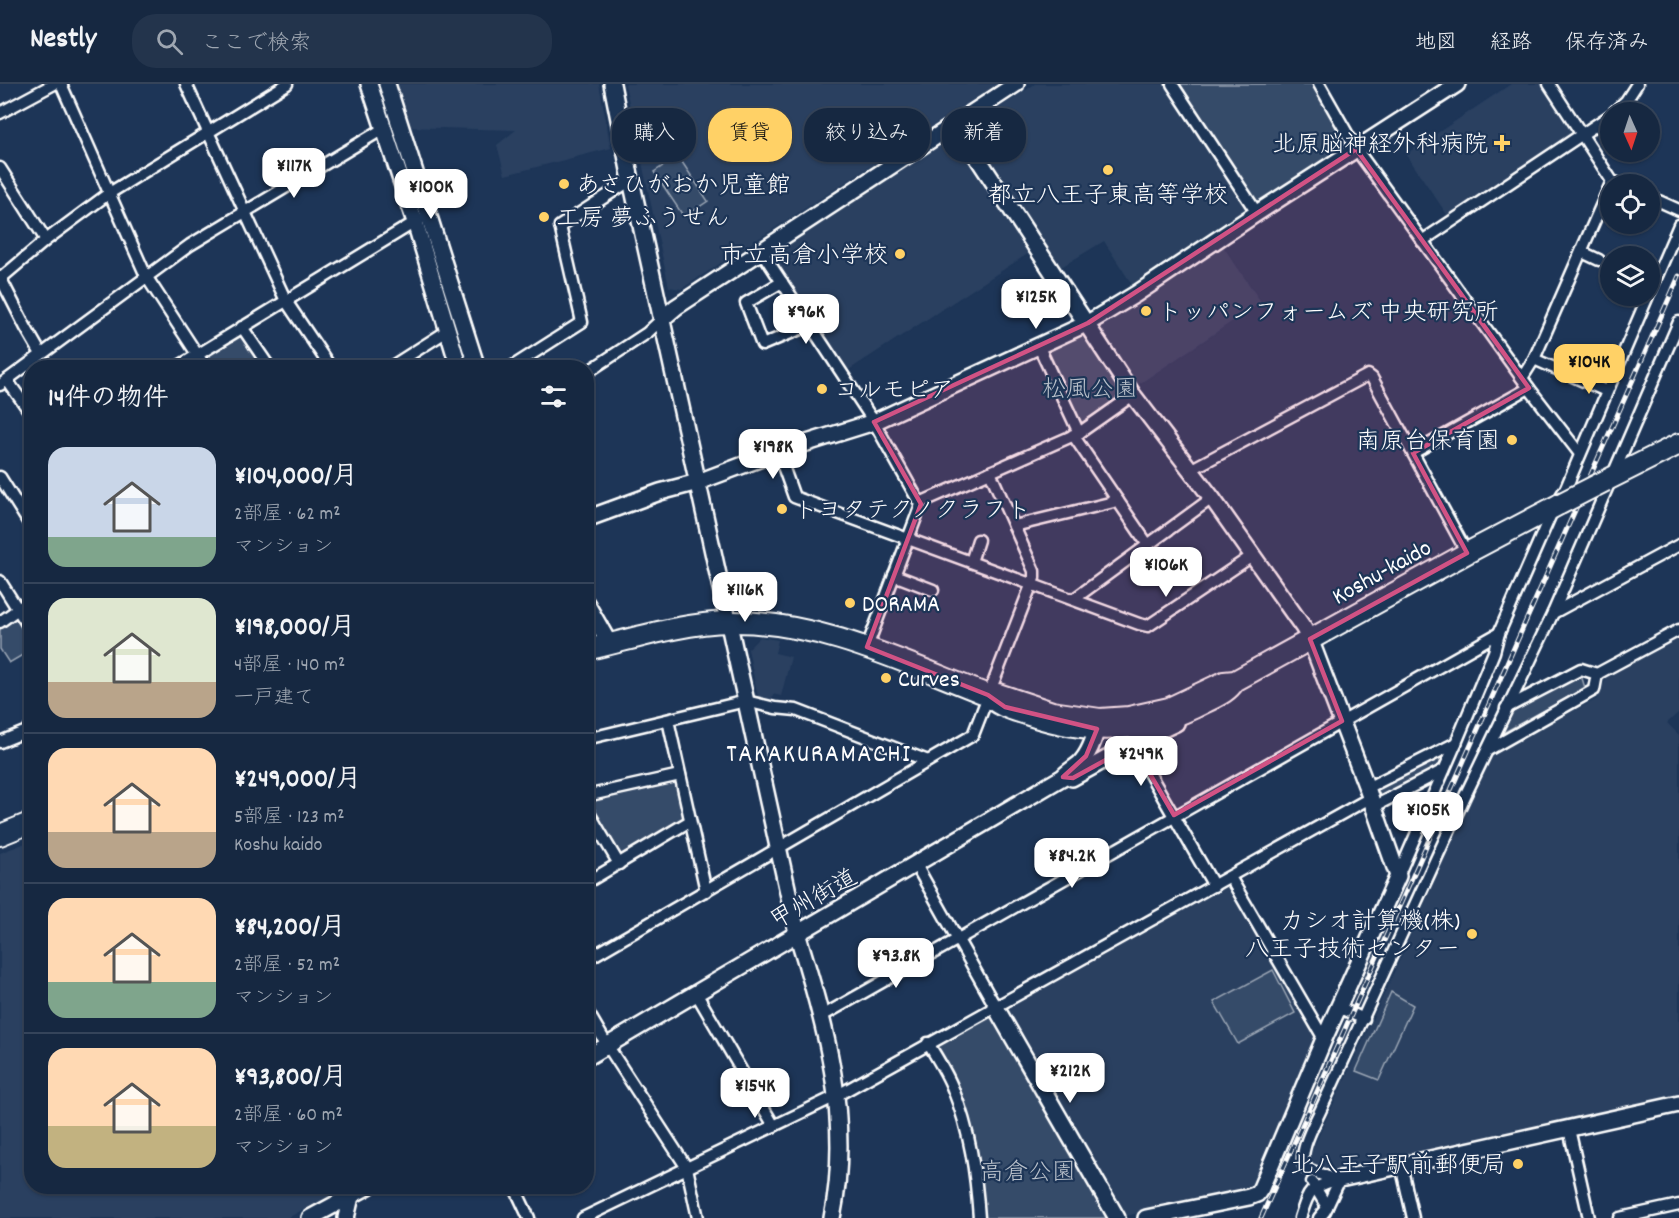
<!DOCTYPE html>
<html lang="ja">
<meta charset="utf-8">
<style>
:root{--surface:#162841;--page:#23344c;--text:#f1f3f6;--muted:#9ea6b1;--line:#35445a;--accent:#ffd166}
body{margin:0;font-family:Dekko,"Klee One",sans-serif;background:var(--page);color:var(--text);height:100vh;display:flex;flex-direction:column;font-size:22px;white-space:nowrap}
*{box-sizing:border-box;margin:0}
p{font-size:20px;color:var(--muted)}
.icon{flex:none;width:33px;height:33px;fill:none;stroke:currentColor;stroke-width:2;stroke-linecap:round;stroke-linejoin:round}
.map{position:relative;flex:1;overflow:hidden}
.sheet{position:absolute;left:24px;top:276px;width:570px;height:834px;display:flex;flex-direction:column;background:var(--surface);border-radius:24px;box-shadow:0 2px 4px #0004,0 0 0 2px var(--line)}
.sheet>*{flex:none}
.guide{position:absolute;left:612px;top:24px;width:570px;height:54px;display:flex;gap:12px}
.needle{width:39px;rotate:177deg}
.controls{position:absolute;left:1600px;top:18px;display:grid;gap:12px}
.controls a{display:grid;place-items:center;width:60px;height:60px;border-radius:50%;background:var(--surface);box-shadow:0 2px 4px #0004,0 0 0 2px var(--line);font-size:30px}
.price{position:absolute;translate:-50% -51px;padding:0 14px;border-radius:12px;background:#fff;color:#222;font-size:20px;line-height:39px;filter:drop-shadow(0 2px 3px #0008)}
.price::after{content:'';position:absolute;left:50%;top:36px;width:18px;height:14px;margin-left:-9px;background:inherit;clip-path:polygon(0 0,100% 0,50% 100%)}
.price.on{background:var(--accent);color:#111}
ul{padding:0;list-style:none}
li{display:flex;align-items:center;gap:18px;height:150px;padding:0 24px}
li+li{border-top:2px solid var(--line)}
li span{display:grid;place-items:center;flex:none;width:168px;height:120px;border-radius:18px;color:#555}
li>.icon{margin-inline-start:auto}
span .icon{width:72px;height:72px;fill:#fffc;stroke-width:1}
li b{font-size:26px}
h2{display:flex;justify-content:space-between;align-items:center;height:72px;padding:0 24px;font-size:26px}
.chip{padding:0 21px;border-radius:24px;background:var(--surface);box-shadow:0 2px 4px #0004,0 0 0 2px var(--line);font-size:21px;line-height:54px}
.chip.on{background:var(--accent);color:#111}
header{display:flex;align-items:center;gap:36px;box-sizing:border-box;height:84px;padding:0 30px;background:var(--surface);border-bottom:2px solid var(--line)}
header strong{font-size:28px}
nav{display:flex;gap:33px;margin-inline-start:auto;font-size:21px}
.search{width:420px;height:54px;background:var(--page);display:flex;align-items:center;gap:15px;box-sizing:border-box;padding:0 21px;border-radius:24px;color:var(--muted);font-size:22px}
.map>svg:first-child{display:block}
</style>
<header>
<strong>Nestly</strong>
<div class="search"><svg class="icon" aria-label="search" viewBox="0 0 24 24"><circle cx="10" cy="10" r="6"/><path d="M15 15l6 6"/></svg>ここで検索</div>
<nav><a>地図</a><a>経路</a><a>保存済み</a></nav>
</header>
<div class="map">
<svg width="1679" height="1134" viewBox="0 0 1679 1134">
<rect width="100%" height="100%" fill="#1d3557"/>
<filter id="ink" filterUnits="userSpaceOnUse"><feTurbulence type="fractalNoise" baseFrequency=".0167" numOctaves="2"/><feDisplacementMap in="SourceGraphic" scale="12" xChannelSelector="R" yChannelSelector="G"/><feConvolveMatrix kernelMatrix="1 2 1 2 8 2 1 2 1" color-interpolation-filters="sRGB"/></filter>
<g filter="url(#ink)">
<g fill="#2a4161">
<path d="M 390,0 L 599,0 L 611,64 L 505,91 L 497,61 L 516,46 L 404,43 Z"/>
<path d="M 625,0 L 997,0 L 681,205 L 669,203 Z"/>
<path d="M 1035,0 L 1164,0 L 1250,128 L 1133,202 L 1104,157 L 1058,185 L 969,44 Z"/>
<path d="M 1511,0 L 1542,0 L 1574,48 L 1448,132 L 1406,70 Z"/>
<path d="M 949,55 L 952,55 L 1029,169 L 847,287 L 772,171 Z"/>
<path d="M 1222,161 L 1261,218 L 1136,302 L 1101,249 L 1102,240 Z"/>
<path d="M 760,553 L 778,556 L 775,569 L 791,573 L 781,612 L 773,610 L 771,619 L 763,617 L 758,612 L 748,565 Z"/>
<path d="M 1679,554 L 1679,628 L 1667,639 L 1679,651 L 1679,1010 L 1328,1088 L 1312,1082 L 1308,1075 L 1392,893 L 1491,668 L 1597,615 L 1607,592 Z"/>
<path d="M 31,757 L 32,1102 L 347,1103 L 287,1134 L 0,1134 L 0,769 Z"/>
<path d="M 1229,800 L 1318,955 L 1263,1083 L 1253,1101 L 1122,1133 L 1004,924 Z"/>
</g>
<g fill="#364b69" stroke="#9aa5b4" stroke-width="1.5">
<path d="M 1180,0 L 1313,0 L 1349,63 L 1258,120 Z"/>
<path d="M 678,72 L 708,117 L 684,133 L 654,88 Z"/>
<path d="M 242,243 L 270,283 L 206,283 L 197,271 Z"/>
<path d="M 1086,249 L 1123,310 L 1081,342 L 1046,269 Z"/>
<path d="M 15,533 L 31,559 L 31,566 L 9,579 L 0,565 L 0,544 Z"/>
<path d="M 1581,591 L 1585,604 L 1499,651 L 1509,630 Z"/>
<path d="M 1448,665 L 1440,685 L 1382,715 L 1375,703 Z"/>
<path d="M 680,691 L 690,737 L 619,780 L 587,724 L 586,712 Z"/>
<path d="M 1273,886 L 1295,929 L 1238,960 L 1214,918 Z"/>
<path d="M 1391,908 L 1413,921 L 1379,996 L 1356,987 Z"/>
<path d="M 992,932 L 1108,1134 L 984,1134 C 981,1105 980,1075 973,1047 C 965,1017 951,989 936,962 Z"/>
</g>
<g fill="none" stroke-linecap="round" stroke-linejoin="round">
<defs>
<g id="street">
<path d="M 61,0 L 146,192 L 206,284"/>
<path d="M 186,0 L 286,217 L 331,284"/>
<path d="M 1172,0 L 1257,129"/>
<path d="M 1319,0 L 1356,65 L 1529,304 L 1580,370"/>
<path d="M 1549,0 L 1612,97 L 1620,100"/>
<path d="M 1614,28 L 1626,17 L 1637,0"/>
<path d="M 0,29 L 54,0"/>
<path d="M 0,84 L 46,156"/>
<path d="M 1650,113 L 1679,126"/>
<path d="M 1422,157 L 1611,31"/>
<path d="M 762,168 L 874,338 L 918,416 L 922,418"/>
<path d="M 1582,168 L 1599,176"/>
<path d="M 0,193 L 26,244 L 41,270"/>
<path d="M 0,195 L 46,156 L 108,110 L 287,0"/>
<path d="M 782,198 L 746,219 L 762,261 L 810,241"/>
<path d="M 1650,208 L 1679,141"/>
<path d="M 242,243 L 270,284"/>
<path d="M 1039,263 L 1079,349"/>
<path d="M 1534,275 L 1606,307"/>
<path d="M 176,284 L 420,135"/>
<path d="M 389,284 L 447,247"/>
<path d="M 510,284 L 582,238 L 560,142 L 631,96"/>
<path d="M 586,289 L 647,249 L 662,235"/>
<path d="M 1522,294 L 1534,275 L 1612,97"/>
<path d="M 7,296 L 32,331"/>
<path d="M 0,301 L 190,161 L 383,45"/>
<path d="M 1073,351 L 1148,461"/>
<path d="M 778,368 L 794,413 L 1139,540 L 1148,542 L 1252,472"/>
<path d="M 1413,369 L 1529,304"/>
<path d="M 1190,386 L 1368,291 L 1372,294 L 1467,469"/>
<path d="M 0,393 L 32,444"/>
<path d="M 922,418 L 1079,349 L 1133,311"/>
<path d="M 1014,442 L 1118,417"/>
<path d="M 971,478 L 978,456"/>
<path d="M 894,491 L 933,506"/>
<path d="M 0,497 L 32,548"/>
<path d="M 1074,515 L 1212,414"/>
<path d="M 1553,529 L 1679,461"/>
<path d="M 0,538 L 32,515"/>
<path d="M 867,563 L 922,418"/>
<path d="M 1506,624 L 1581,585 L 1597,590 L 1679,546"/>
<path d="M 668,636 L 706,807"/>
<path d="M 586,655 L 746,617 L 775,624 L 796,626 L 928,677"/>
<path d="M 0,658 L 32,645"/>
<path d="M 1133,661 L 1214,802"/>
<path d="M 1488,666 L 1594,606 L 1597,590"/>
<path d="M 1367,704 L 1456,659"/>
<path d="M 586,712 L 680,691"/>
<path d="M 1373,723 L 1444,686"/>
<path d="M 586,724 L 619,780"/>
<path d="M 916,781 L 995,922"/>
<path d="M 1398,792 L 1456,659 L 1494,568 L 1499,549 L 1554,423 L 1566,404 L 1648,212"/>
<path d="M 1230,793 L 1324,955"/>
<path d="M 586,799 L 690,737"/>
<path d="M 586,876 L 973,651 L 1034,494 L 1034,487 L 990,388"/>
<path d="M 696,909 L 774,1042"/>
<path d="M 1338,923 L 1364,935"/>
<path d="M 586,925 L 607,961 L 687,1084 L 698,1134"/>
<path d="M 822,932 L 1499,549"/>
<path d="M 928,959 C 937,974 947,989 953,1005 C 970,1047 976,1089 979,1134"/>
<path d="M 1569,1045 L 1589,1134"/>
<path d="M 1401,1081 L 1413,1134"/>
<path d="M 1335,1096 L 1305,1084 C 1297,1069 1315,1039 1322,1023 L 1465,712 L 1553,529 L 1679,238"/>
<path d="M 1312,1098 L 1327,1123"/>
<path d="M 514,1102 L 529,1134"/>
<path d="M 583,1134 L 836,1012 L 1370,714"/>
<path d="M 1300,1134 C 1309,1107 1308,1105 1335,1096"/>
<path d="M 1319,1134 L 1325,1127 L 1340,1095"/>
<path d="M 1620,1134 L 1679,1121"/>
</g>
<g id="secondary">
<path d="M 369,0 L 415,138 L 459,284"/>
<path d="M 387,0 L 477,284"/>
<path d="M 612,0 L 631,96 L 797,849 C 826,942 852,1035 832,1134"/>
<path d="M 956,41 L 1133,311 L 1212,414 L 1303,543 L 1310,555 L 1367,704 L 1398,792 L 1324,955 L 1261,1104 L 1257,1110 L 1249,1113 L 1146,1134"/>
<path d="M 662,235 L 676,223 L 1016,0"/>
<path d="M 586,435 L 660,408 L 698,398 L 778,368 L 874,338 L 1088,239 L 1136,210 L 1257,129 L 1457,0"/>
<path d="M 586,519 L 610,561"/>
<path d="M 1072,694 L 1146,653 L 1176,639"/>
<path d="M 995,922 L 1117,1134"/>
<path d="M 586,974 L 1063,693 C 1068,687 1073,685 1079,680 C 1091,669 1095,650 1100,635"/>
<path d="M 1340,1095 L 1679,1020"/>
<path d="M 310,1134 L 369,1102"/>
<path d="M 346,1134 L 351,1112"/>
</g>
<g id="highway">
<path d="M 1605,397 L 1679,360"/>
<path d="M 586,566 C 633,555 682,539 730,538 C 821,537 905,579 988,611"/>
<path d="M 1235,597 C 1228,608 1218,612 1206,618 C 1146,650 1093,652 1029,631 C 1014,626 999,623 988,611 L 998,610 L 1052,628 L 1100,635 L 1129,633 L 1169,624 L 1224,598 L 1235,597 L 1467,469 L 1560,420"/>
<path d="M 0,751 L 32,738"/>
</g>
</defs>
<use href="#street" stroke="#fff" stroke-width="15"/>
<use href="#secondary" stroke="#fff" stroke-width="20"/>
<use href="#highway" stroke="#fff" stroke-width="24"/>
<use href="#street" stroke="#1d3557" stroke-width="10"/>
<use href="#secondary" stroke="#1d3557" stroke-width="15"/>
<use href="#highway" stroke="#1d3557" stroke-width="20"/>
<defs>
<path id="rail" d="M 1261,1134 L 1679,192"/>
</defs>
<use href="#rail" stroke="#fff" stroke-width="5"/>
<use href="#rail" stroke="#1d3557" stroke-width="3" stroke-dasharray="9" stroke-linecap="butt"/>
<defs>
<path id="highway-bridge" d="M 1560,420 L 1605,397"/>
</defs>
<use href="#highway-bridge" stroke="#fff" stroke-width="24" stroke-linecap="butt"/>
<use href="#highway-bridge" stroke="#1d3557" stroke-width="20"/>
</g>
</g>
<path fill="#d15284" fill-opacity="0.2" stroke="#d15284" stroke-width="4.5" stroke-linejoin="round" d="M 1356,65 L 1529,304 L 1413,369 L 1467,469 L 1310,555 L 1342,637 L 1174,731 L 1133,661 L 1073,694 L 1063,693 L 1086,672 L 1097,645 L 1005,623 L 988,611 L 867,563 L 921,420 L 874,338 L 1088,239 Z"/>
<g fill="#ffd166" stroke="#1d3557" stroke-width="2">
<path d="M1499 50h6v6h6v6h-6v6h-6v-6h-6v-6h6z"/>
<circle cx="1108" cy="86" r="6"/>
<circle cx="564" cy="100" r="6"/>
<circle cx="544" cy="133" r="6"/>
<circle cx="900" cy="170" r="6"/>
<circle cx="1146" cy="227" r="6"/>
<circle cx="822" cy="305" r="6"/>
<circle cx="1512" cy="356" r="6"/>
<circle cx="782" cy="425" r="6"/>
<circle cx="850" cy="519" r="6"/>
<circle cx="886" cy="594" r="6"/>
<circle cx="1472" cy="850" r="6"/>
<circle cx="1518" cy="1080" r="6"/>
</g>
<g text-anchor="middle" stroke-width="4.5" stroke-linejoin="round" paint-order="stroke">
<g font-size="24" fill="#fff" stroke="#1d3557" text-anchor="start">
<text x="1488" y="67" text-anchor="end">北原脳神経外科病院</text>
<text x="576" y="108">あさひがおか児童館</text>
<text x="1108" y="118" text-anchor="middle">都立八王子東高等学校</text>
<text x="556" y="141">工房 夢ふうせん</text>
<text x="888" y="178" text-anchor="end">市立高倉小学校</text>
<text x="1158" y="235">トッパンフォームズ 中央研究所</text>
<text x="834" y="313">コルモピア</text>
<text x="1500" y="364" text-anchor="end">南原台保育園</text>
<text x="794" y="433">トヨタテクノクラフト</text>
<text x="862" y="527">DORAMA</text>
<text x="898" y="602">Curves</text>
<text x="1460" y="844" text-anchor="end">カシオ計算機(株)<tspan x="1460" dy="28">八王子技術センター</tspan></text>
<text x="1506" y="1088" text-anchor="end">北八王子駅前郵便局</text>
</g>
<g font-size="24" fill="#b9c0ca" stroke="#1d3557">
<text x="1090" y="312">松風公園</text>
<text x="1028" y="1095">高倉公園</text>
</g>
<g font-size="24" fill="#fff" stroke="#1d3557">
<text transform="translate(1381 487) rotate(-29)" y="8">Koshu-kaido</text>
<text transform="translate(813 814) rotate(-30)" y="8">甲州街道</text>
</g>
<g font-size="26" letter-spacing="1.5" fill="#fff" stroke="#1d3557">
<text x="819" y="677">TAKAKURAMACHI</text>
</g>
</g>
</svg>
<div class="controls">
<a><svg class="needle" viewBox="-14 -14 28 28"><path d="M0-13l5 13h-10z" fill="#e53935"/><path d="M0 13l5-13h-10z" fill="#9ea6b1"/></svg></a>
<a><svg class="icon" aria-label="locate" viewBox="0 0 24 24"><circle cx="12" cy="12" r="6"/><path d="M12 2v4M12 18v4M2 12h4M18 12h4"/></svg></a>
<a><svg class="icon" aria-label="layers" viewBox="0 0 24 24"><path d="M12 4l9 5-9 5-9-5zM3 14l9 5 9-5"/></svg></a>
</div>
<b class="price" style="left:294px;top:115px">¥117K</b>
<b class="price" style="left:431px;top:136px">¥100K</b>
<b class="price" style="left:1036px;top:246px">¥125K</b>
<b class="price" style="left:806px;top:261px">¥96K</b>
<b class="price on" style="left:1589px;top:311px">¥104K</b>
<b class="price" style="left:773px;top:396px">¥198K</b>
<b class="price" style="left:1166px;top:514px">¥106K</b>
<b class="price" style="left:745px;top:539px">¥116K</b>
<b class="price" style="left:1141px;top:703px">¥249K</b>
<b class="price" style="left:1428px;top:759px">¥105K</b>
<b class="price" style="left:1072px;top:805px">¥84.2K</b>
<b class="price" style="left:896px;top:905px">¥93.8K</b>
<b class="price" style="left:1070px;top:1020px">¥212K</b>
<b class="price" style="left:755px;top:1035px">¥154K</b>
<div class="guide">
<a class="chip">購入</a>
<a class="chip on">賃貸</a>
<a class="chip">絞り込み</a>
<a class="chip">新着</a>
</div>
<section class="sheet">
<h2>14件の物件<svg class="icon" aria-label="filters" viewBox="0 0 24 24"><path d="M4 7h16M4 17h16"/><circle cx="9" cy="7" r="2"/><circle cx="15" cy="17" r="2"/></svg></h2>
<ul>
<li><span style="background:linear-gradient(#c9d6e8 75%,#7fa58c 0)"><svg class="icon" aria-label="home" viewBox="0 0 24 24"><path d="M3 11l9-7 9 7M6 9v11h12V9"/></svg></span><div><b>¥104,000/月</b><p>2部屋 · 62 m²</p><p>マンション</p></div></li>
<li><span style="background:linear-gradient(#dfe7d0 70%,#b9a48a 0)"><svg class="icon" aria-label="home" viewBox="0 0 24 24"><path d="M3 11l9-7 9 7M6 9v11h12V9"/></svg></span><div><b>¥198,000/月</b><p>4部屋 · 140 m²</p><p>一戸建て</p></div></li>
<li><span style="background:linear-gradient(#ffd9b3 70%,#b9a48a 0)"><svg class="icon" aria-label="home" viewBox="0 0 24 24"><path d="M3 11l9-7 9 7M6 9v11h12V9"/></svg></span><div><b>¥249,000/月</b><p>5部屋 · 123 m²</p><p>Koshu kaido</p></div></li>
<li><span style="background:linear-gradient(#ffd9b3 70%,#7fa58c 0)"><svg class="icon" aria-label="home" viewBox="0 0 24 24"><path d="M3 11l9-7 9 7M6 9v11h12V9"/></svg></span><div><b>¥84,200/月</b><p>2部屋 · 52 m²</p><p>マンション</p></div></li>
<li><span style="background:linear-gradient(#ffd9b3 65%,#c2b280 0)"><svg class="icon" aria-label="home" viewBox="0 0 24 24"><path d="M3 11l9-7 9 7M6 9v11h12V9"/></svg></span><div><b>¥93,800/月</b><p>2部屋 · 60 m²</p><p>マンション</p></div></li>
</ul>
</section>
</div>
